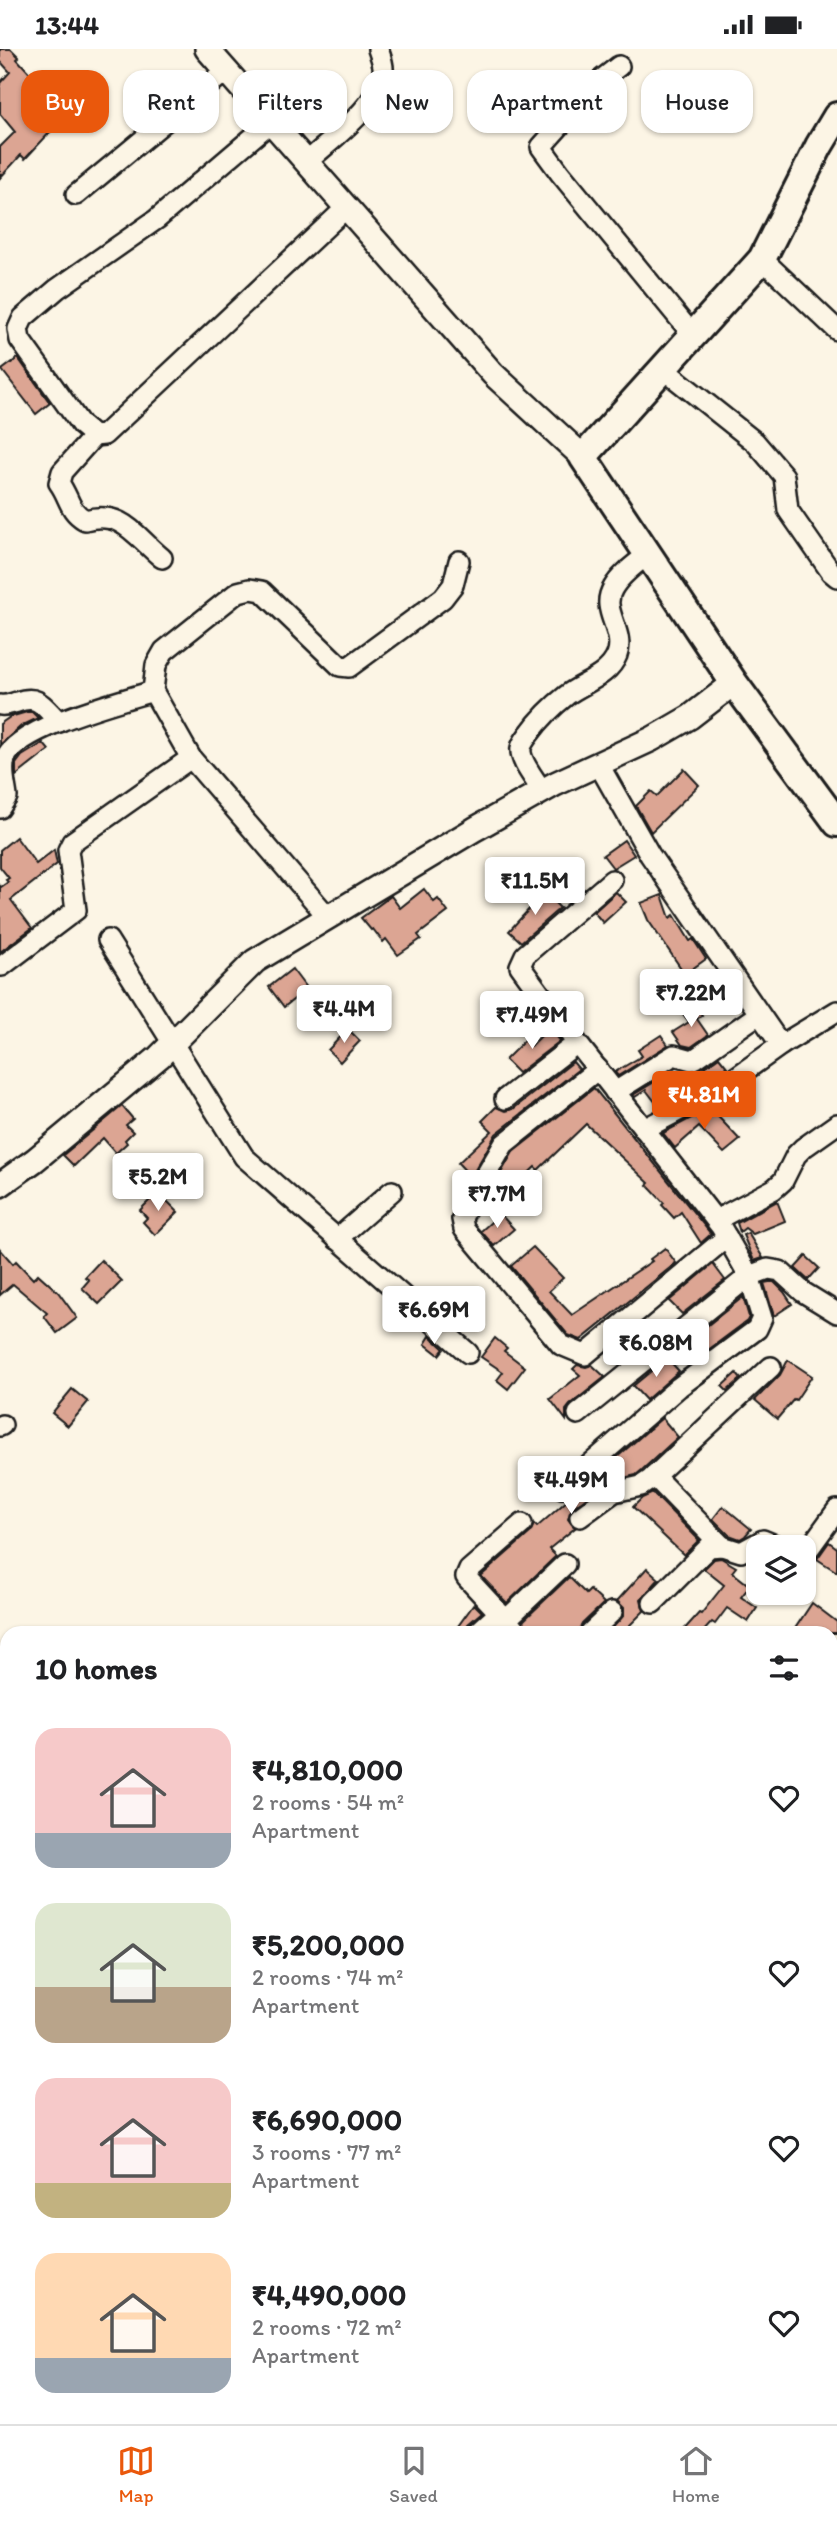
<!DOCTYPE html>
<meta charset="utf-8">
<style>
:root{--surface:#fff;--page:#f2f2f2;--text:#202124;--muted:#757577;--line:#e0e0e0;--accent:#ea580c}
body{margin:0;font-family:Itim,sans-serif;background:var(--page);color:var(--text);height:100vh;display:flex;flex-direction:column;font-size:26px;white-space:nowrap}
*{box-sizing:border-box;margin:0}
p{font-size:23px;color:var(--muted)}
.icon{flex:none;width:38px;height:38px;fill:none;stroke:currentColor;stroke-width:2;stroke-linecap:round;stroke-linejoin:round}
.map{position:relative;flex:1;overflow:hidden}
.sheet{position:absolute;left:0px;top:1577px;width:838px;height:800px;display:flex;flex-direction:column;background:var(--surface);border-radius:21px 21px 0 0;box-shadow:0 2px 5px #0004}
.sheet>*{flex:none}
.guide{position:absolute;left:21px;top:21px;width:796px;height:63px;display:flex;gap:14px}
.tools{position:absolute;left:746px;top:1486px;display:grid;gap:14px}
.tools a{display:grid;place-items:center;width:70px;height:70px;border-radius:14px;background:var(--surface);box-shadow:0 2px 5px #0004;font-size:35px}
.price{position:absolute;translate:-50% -60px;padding:0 16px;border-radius:7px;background:#fff;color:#222;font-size:23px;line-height:46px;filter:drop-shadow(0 2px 4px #0008)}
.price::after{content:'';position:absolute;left:50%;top:42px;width:21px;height:16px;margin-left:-10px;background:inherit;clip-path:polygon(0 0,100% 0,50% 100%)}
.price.selected{background:var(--accent);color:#fff}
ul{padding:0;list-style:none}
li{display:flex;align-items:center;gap:21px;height:175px;padding:0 35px}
li span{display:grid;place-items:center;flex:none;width:196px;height:140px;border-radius:21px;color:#555}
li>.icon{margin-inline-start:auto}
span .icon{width:84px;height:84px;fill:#fffc;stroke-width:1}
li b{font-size:30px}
h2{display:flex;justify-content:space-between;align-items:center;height:84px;padding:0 35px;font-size:30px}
.tag{padding:0 24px;border-radius:21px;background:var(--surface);box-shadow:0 2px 5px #0004;font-size:24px;line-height:63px}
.tag.selected{background:var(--accent);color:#fff}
.status{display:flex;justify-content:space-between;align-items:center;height:49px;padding:0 35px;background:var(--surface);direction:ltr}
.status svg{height:19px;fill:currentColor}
.tab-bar{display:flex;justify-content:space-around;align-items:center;height:98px;border-top:2px solid var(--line);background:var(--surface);font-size:19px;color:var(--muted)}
.tab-bar a{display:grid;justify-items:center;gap:4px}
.tab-bar .selected{color:var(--accent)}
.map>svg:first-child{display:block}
</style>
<div class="status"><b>13:44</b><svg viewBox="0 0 49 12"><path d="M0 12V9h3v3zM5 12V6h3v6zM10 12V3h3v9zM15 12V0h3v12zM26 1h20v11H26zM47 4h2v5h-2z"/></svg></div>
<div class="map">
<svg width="837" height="2375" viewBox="0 0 837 2375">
<rect width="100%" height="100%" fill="#fcf5e5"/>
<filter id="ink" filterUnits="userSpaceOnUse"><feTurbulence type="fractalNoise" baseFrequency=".0143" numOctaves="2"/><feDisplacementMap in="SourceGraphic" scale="14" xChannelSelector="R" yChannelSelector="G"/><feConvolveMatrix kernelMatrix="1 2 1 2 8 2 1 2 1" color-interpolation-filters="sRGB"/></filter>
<g filter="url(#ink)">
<g fill="#dca593" stroke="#1c1c1c" stroke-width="2">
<path d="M 0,0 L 11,0 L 19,8 L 17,10 L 52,49 L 73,31 L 87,49 L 67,65 L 25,110 L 21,106 L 0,129 L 0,98 L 15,83 L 0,65 L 0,34 L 10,23 L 0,12 Z"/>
<path d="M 18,309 L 50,354 L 36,365 L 2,321 Z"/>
<path d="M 27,663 L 32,663 L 38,669 L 21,677 L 0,696 L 0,675 L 10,668 Z"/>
<path d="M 43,694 L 49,701 L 16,727 L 16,715 L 22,707 Z"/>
<path d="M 684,720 L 699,736 L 651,783 L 636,757 L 651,742 L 657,747 Z"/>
<path d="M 16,788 L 36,815 L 54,801 L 57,815 L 11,851 L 32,879 L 0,903 L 0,837 L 1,838 L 8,833 L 6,831 L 9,829 L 0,818 L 0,801 Z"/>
<path d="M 624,791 L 634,806 L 613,819 L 603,806 Z"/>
<path d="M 424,840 L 434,853 L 438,850 L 448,863 L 418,886 L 421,890 L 398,906 L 386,890 L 383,893 L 373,880 L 371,881 L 361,869 L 391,847 L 400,859 Z"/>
<path d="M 543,842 L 560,859 L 521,893 L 509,882 L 532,857 L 530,855 Z"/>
<path d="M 616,843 L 626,853 L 603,874 L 594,863 Z"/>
<path d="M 662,846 L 670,869 L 674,866 L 690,892 L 693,890 L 706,910 L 685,925 L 648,871 L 641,854 Z"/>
<path d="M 292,920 L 307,940 L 284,958 L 269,938 Z"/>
<path d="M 694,956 L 702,966 L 697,970 L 708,986 L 691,998 L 682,996 L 673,983 L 689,973 L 683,965 Z"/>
<path d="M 550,978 L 560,992 L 518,1024 L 505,1011 L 525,991 L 531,997 Z"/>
<path d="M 348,980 L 360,992 L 340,1013 L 328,1001 Z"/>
<path d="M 661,986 L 668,996 L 618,1027 L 615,1023 L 642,1007 L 638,1001 Z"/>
<path d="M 719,1008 L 728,1019 L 714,1029 L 705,1018 Z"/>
<path d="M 573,1013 L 579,1020 L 496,1085 L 471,1128 L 458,1114 L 492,1082 L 482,1072 L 496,1058 L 506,1062 L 513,1060 Z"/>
<path d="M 656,1032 L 671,1052 L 659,1058 L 646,1041 L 635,1048 L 633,1046 Z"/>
<path d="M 594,1039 L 711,1185 L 701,1194 L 681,1163 L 674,1169 L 662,1156 L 664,1154 L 647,1136 L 649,1134 L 586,1075 L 538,1121 L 535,1118 L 499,1152 L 490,1143 L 513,1103 Z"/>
<path d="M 122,1057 L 133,1070 L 126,1076 L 133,1083 L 125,1091 L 127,1094 L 116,1104 L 103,1089 L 74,1117 L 63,1106 Z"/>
<path d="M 710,1059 L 740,1091 L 724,1104 L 699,1078 L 675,1099 L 663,1084 Z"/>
<path d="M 158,1143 L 178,1163 L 155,1186 L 143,1173 L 147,1169 L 140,1161 Z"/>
<path d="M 777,1152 L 785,1172 L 753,1185 L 745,1179 L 740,1183 L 737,1174 Z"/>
<path d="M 500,1165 L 514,1180 L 494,1197 L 481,1182 Z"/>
<path d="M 748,1184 L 763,1209 L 754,1212 L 743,1186 Z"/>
<path d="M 533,1198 L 563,1229 L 549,1242 L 572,1266 L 652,1212 L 650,1210 L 665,1199 L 676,1214 L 581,1291 L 568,1286 L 511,1217 Z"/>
<path d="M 0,1200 L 13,1215 L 16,1212 L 33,1230 L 38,1225 L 58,1243 L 77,1269 L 57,1284 L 44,1267 L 47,1264 L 13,1235 L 0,1246 Z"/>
<path d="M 806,1207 L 819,1219 L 808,1231 L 795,1219 Z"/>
<path d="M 101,1211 L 122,1232 L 99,1255 L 82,1239 L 89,1231 L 85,1228 Z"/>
<path d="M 713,1215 L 725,1231 L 682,1265 L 669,1252 Z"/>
<path d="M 769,1233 L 774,1233 L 784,1243 L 792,1255 L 774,1267 L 764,1234 Z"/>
<path d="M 743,1248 L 749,1268 L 747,1272 L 700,1307 L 688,1292 Z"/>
<path d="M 455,1263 L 467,1273 L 460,1281 L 448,1270 Z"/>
<path d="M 631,1284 L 643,1297 L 629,1308 L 617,1296 Z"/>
<path d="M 430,1287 L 444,1300 L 439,1306 L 425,1295 Z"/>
<path d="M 495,1289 L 507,1299 L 504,1302 L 525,1318 L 508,1340 L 497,1331 L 503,1323 L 481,1308 Z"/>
<path d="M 667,1309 L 679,1322 L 646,1351 L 633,1337 Z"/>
<path d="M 788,1311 L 812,1327 L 796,1351 L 794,1350 L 777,1370 L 755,1351 L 780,1326 Z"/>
<path d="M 577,1316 L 586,1318 L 592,1316 L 605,1328 L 570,1356 L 566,1361 L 566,1371 L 550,1350 L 580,1326 L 573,1320 Z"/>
<path d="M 736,1324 L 741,1330 L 727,1342 L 722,1337 Z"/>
<path d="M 72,1340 L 88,1353 L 68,1377 L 52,1364 Z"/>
<path d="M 662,1369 L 678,1388 L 642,1421 L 636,1426 L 607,1433 L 572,1459 L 568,1470 L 575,1479 L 549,1500 L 556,1507 L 507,1554 L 481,1527 L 530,1484 L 534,1475 L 537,1478 Z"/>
<path d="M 653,1444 L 699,1491 L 684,1506 L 633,1458 L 642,1449 Z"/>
<path d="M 723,1457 L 751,1480 L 745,1487 L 740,1490 L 729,1486 L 713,1470 Z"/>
<path d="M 829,1493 L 837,1499 L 837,1523 L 817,1510 Z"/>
<path d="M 721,1509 L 736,1518 L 732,1523 L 750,1537 L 741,1548 L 757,1559 L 748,1573 L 727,1559 L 715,1575 L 712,1573 L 702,1584 L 681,1584 L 699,1564 L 701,1565 L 724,1536 L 704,1520 L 714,1510 Z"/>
<path d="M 647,1519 L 659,1530 L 641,1550 L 644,1562 L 622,1584 L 608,1584 L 624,1566 L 624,1559 L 617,1552 Z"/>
<path d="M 569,1528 L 586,1545 L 590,1541 L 604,1554 L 582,1575 L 578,1584 L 530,1584 L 523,1572 Z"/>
<path d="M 812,1554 L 837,1573 L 837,1584 L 792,1584 Z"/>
<path d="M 474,1555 L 482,1563 L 468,1575 L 465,1584 L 453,1584 Z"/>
</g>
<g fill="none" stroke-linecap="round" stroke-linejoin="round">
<defs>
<g id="minor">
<path d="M 619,17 L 601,31 L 541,98 L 560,124 L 692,285"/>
<path d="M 271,73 L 157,170 L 57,240 L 23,269 L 18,280 L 20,291 L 81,376 L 94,387 L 104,386 L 346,159"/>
<path d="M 307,113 C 329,92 382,55 383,22 C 384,15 380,6 378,0"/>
<path d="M 76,146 L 226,22"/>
<path d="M 762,210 L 837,281"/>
<path d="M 662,319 L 755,393 L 784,427 L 788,461 L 831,523 L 837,528"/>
<path d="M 94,387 L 62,423 L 59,434 C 70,449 68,461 85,471 C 123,461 135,487 162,509"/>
<path d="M 0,656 C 6,657 10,655 17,653 C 39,645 43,657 59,673"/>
<path d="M 599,716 L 650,806 L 781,996"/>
<path d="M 542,742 C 536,731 519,712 521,699 C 522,694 526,689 529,685 C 539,671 553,657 567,646 C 583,634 609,627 617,606 C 626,582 599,561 613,539 C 621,525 636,515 648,505"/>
<path d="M 0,759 L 7,748 C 6,737 1,722 5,710 C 17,678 121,652 153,642"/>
<path d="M 328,868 L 191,709 L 153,642 L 156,616 L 164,602 L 238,543 L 250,540 L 262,542 L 340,617 L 349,618 L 443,549 L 453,536 L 459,512"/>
<path d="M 108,891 L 244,1108 L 468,1304"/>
<path d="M 2,917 L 76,861 L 68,801 L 72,793 L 191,709"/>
<path d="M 598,1020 L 504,1095 L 466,1160 L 462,1170 L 464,1180 L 561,1296 L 585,1306 L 727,1188"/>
<path d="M 615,1043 L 674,1006 L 692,1011 L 696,1009 L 759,965"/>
<path d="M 505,1050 L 577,994"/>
<path d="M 644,1080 L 718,1041 L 781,996 L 837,962"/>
<path d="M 716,1171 L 774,1140 L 783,1132 L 796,1106 L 803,1099 L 837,1075"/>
<path d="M 337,1190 L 392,1142"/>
<path d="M 578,1365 L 749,1227 L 768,1220 L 780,1222 L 803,1243 L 837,1264"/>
<path d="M 0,1377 L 2,1376"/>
<path d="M 654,1427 L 722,1497"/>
<path d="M 563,1439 L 679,1338 L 757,1280 L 762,1269 L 749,1227 L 721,1178 L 563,976 L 520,917 L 525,906 L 612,831"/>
<path d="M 580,1468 L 614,1443 L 641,1437 L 650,1431 L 771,1318"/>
<path d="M 803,1508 L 837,1461"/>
<path d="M 653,1554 L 709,1498 L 722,1497 L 741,1503 L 763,1491 L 780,1498"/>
<path d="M 506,1571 L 565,1515"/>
<path d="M 477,1584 L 499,1564"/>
<path d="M 518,1584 L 466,1528 L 469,1521 L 522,1475"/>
<path d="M 590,1584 L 612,1563"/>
<path d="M 0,1640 L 7,1648"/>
<path d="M 0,1795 L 7,1789"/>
<path d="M 831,1812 L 837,1810"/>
<path d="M 0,2044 L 7,2040"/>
<path d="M 0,2141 L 7,2136"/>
<path d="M 0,2320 L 7,2314"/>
<path d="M 428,2370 L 432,2375"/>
<path d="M 598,2370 L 606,2375"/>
<path d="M 162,2375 L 167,2370"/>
<path d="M 224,2375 L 230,2370"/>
<path d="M 499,2375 L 505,2370"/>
</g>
<g id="tertiary">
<path d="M 207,0 L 493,325 L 583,408"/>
<path d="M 0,1136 L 35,1111 L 159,1008 L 255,912 L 475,780 L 555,735 L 652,690 L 690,668 L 734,634"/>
</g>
<g id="secondary">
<path d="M 837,67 L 819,97 L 762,210 L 583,408 L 734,634 L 837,774"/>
<path d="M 831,1989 L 837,1953"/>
<path d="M 769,2375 L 770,2370"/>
</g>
</defs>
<use href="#minor" stroke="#1c1c1c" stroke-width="24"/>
<use href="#tertiary" stroke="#1c1c1c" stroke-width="28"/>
<use href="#secondary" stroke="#1c1c1c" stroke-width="32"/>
<use href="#minor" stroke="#fcf5e5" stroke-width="19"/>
<use href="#tertiary" stroke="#fcf5e5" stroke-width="23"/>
<use href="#secondary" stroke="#fcf5e5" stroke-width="26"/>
</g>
</g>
</svg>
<div class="tools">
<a><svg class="icon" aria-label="layers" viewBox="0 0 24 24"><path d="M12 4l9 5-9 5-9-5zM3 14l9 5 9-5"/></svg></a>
</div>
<b class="price" style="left:535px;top:868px">₹11.5M</b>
<b class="price" style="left:691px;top:980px">₹7.22M</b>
<b class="price" style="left:344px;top:996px">₹4.4M</b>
<b class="price" style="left:532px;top:1002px">₹7.49M</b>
<b class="price selected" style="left:704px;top:1082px">₹4.81M</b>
<b class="price" style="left:158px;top:1164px">₹5.2M</b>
<b class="price" style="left:497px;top:1181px">₹7.7M</b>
<b class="price" style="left:434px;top:1297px">₹6.69M</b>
<b class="price" style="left:656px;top:1330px">₹6.08M</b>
<b class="price" style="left:571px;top:1467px">₹4.49M</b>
<div class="guide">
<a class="tag selected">Buy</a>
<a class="tag">Rent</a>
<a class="tag">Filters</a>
<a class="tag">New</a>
<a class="tag">Apartment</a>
<a class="tag">House</a>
</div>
<section class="sheet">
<h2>10 homes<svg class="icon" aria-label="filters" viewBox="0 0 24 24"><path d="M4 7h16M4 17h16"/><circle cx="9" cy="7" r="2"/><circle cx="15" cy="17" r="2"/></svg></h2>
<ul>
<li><span style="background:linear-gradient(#f6c9c9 75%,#9aa5b1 0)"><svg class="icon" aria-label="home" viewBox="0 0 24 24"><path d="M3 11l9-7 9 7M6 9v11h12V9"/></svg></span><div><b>₹4,810,000</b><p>2 rooms · 54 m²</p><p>Apartment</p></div><svg class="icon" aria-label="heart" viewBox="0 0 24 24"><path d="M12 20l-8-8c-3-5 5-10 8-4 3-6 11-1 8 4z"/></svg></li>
<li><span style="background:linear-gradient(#dfe7d0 60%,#b9a48a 0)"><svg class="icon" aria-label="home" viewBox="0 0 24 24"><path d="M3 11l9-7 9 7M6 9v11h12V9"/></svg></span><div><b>₹5,200,000</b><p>2 rooms · 74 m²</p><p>Apartment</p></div><svg class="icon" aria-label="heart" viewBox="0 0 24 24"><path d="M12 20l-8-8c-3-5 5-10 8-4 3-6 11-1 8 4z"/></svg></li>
<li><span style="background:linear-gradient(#f6c9c9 75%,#c2b280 0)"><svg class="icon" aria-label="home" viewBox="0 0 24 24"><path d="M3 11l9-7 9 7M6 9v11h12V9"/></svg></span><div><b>₹6,690,000</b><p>3 rooms · 77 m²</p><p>Apartment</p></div><svg class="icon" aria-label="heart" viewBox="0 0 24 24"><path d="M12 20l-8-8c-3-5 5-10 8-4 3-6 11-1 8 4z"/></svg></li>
<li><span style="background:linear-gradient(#ffd9b3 75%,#9aa5b1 0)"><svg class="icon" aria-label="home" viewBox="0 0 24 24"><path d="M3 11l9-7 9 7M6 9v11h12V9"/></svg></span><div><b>₹4,490,000</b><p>2 rooms · 72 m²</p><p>Apartment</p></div><svg class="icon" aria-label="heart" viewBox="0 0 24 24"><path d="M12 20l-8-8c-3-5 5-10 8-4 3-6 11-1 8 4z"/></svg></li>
</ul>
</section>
</div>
<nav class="tab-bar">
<a class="selected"><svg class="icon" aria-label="map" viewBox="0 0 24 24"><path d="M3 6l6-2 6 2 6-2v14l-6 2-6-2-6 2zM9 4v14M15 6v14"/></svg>Map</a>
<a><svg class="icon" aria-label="saved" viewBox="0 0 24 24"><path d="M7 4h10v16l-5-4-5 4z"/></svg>Saved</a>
<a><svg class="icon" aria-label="home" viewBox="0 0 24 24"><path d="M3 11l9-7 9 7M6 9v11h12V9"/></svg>Home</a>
</nav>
